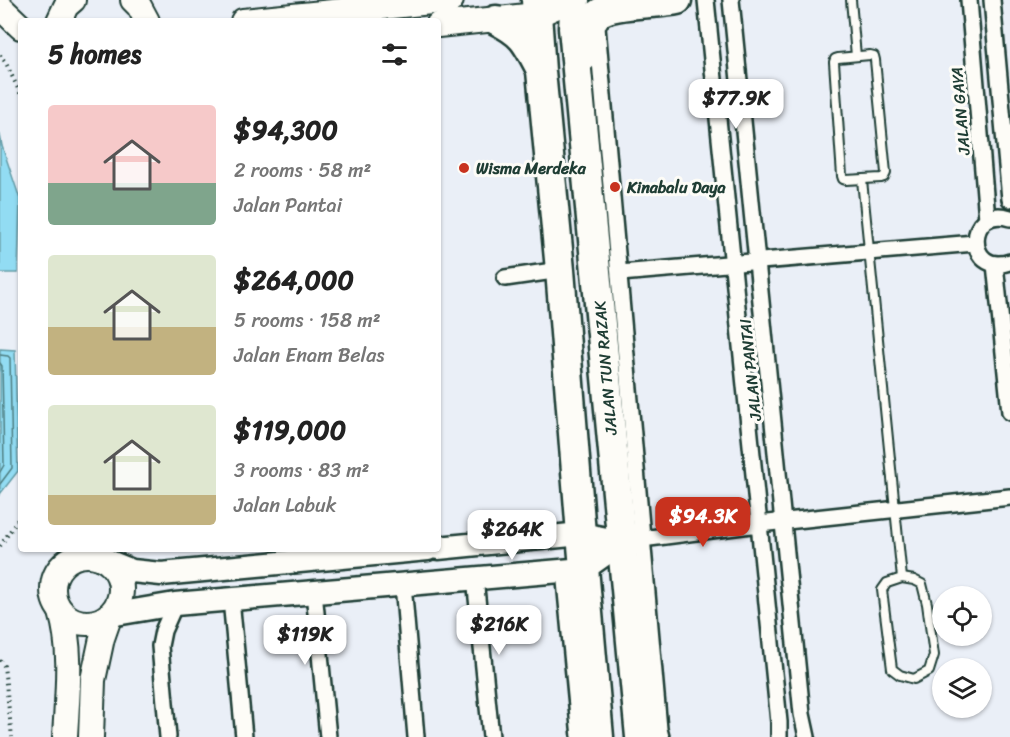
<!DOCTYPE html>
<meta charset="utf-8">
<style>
:root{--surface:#fff;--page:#f2f2f2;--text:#222;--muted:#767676;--accent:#c8321e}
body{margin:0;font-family:Sriracha,sans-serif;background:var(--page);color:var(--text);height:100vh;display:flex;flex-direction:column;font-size:22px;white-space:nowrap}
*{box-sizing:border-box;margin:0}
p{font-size:20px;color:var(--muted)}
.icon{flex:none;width:33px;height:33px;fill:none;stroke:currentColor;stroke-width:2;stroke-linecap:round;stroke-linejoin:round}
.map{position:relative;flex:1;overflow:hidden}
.side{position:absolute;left:18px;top:18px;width:423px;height:534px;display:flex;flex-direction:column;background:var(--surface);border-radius:6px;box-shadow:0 2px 4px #0004}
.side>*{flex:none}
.tools{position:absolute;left:932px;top:586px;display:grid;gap:12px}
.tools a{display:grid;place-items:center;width:60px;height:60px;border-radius:50%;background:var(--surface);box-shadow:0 2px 4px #0004;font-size:30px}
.price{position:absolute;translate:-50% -51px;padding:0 14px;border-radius:12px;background:#fff;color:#222;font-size:20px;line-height:39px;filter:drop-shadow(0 2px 3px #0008)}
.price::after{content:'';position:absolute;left:50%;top:36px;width:18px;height:14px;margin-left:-9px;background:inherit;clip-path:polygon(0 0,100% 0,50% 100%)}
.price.active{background:var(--accent);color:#fff}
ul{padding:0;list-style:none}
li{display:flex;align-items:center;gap:18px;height:150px;padding:0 30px}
li span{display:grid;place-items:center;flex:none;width:168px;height:120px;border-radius:6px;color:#555}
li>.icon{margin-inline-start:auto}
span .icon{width:72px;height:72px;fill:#fffc;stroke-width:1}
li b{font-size:26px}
h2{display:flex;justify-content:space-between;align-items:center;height:72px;padding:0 30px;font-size:26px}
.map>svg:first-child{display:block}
</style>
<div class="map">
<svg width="1010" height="737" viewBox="0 0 1010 737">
<rect width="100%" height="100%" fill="#eaeff7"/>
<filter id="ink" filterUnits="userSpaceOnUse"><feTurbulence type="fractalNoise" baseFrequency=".0167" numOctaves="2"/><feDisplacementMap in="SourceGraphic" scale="12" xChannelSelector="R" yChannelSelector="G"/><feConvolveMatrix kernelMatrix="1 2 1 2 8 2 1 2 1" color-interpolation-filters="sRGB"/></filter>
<g filter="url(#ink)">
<g fill="#92dcf3" stroke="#649ca7" stroke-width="1.5">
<path d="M 0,134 L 2,146 L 20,199 L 18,273 L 0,273 Z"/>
<path d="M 0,349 L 15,350 L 18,471 L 0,494 Z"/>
</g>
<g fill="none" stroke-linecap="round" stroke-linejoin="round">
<g stroke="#4d7d80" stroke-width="1.5">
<path d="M 0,355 L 8,356 L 10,358 L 12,468 L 0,484"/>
<path d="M 0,363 L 2,366 L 4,465 L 0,472"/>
</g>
<defs>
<g id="lane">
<path d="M 851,0 L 856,56"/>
<path d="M 870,55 L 874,56 L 875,60 L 886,173 L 884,177 L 881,178 L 846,180 L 843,179 L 842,176 L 834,62 L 835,59 L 838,58 Z"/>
<path d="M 862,180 L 902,578"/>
<path d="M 902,578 L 914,580 L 922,584 L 927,604 L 934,655 L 929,671 L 914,679 L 900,675 L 892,669 L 882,590 L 887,583 Z"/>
</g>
<g id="street">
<path d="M 706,0 L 779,722 L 779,737"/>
<path d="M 731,0 L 802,714 L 807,737"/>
<path d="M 969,0 L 987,219"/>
<path d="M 992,0 L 1010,199"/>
<path d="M 597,27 L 659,729 L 661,737"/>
<path d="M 1010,218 C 965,204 965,277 1010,262"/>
<path d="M 995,264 L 1010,412"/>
<path d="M 620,273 L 975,243"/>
<path d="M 505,278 L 560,270"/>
<path d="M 634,540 L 759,524 L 1010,497"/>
<path d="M 564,571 L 580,737"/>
<path d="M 475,578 L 491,737"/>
<path d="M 403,584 L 416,737"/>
<path d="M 314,592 L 328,737"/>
<path d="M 231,599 L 244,737"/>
<path d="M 168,737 L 160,646 L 163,631 L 175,604"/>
</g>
<g id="secondary">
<path d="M 438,548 L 581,534 L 622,542"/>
<path d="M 95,556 L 132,571 L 161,574 L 428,549"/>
<path d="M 110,615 L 175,604 L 584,569 L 622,542"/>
</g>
<g id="primary">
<path d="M 133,0 L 139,6 L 147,21"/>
<path d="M 0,7 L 21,27"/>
<path d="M 59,21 L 66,6 L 73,0"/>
<path d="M 243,21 L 451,0"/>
<path d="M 438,25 L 537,15 L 571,0"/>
<circle cx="87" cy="589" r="34"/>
<path d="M 61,612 C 73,651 67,696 65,737"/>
<path d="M 91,737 L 93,680 L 102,638 L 110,615"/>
</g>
<g id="highway">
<path d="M 536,0 L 541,71 L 560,270 L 581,534 L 599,737"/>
<path d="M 575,0 L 573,28 L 640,737"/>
<path d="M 446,1 L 448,0"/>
<path d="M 496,20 C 522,33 526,41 539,66"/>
<path d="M 582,58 C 585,45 587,29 595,17 C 607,1 657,5 677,0"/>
</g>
</defs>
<use href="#lane" stroke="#1f3d34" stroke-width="12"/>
<use href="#street" stroke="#1f3d34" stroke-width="20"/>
<use href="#secondary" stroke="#1f3d34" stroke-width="27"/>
<use href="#primary" stroke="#1f3d34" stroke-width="28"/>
<use href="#highway" stroke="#1f3d34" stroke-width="33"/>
<g stroke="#1f3d34" stroke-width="4" stroke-dasharray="1.5 4.5" stroke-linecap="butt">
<path d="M 0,55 L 6,63 L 21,95"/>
<path d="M 0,546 L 21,515"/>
<path d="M 0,660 L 4,666 L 12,737"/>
</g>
<use href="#lane" stroke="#fdfcf7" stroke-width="8"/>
<use href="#street" stroke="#fdfcf7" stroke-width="15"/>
<use href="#secondary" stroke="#fdfcf7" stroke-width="22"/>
<use href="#primary" stroke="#fdfcf7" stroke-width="24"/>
<use href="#highway" stroke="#fdfcf7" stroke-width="28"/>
</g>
</g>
<g fill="#c8321e" stroke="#fdfcf7" stroke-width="2">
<circle cx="464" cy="168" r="6"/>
<circle cx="615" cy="187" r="6"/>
</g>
<g text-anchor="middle" stroke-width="6" stroke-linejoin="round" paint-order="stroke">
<g font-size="16" fill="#1f3d34" stroke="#fdfcf7">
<text transform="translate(960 111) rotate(-95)" y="6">JALAN GAYA</text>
<text transform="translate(605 368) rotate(-95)" y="6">JALAN TUN RAZAK</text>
<text transform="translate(750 370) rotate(-96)" y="6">JALAN PANTAI</text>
</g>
<g font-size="16" font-weight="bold" fill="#1f3d34" stroke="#fdfcf7" text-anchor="start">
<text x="476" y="174">Wisma Merdeka</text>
<text x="627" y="193">Kinabalu Daya</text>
</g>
</g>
</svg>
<div class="tools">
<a><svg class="icon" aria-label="locate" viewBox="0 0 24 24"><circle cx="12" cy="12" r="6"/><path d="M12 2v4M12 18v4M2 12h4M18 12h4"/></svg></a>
<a><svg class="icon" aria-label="layers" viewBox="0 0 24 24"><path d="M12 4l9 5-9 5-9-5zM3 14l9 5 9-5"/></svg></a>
</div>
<b class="price" style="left:736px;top:130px">$77.9K</b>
<b class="price active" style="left:703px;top:548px">$94.3K</b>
<b class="price" style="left:512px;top:561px">$264K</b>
<b class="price" style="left:499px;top:656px">$216K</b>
<b class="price" style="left:305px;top:666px">$119K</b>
<section class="side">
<h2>5 homes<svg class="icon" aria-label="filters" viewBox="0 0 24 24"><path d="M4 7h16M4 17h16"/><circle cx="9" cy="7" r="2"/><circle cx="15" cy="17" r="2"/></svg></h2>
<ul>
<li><span style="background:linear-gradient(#f6c9c9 65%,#7fa58c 0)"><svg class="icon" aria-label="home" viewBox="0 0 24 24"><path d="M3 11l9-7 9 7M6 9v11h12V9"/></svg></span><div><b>$94,300</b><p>2 rooms · 58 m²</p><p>Jalan Pantai</p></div></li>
<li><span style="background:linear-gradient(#dfe7d0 60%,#c2b280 0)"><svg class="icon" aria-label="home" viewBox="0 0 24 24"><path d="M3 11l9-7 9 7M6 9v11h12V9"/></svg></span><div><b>$264,000</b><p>5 rooms · 158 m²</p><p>Jalan Enam Belas</p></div></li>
<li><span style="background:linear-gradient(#dfe7d0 75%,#c2b280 0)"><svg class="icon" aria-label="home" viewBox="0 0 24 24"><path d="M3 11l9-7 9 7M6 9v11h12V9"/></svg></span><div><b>$119,000</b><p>3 rooms · 83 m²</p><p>Jalan Labuk</p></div></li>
</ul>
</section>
</div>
